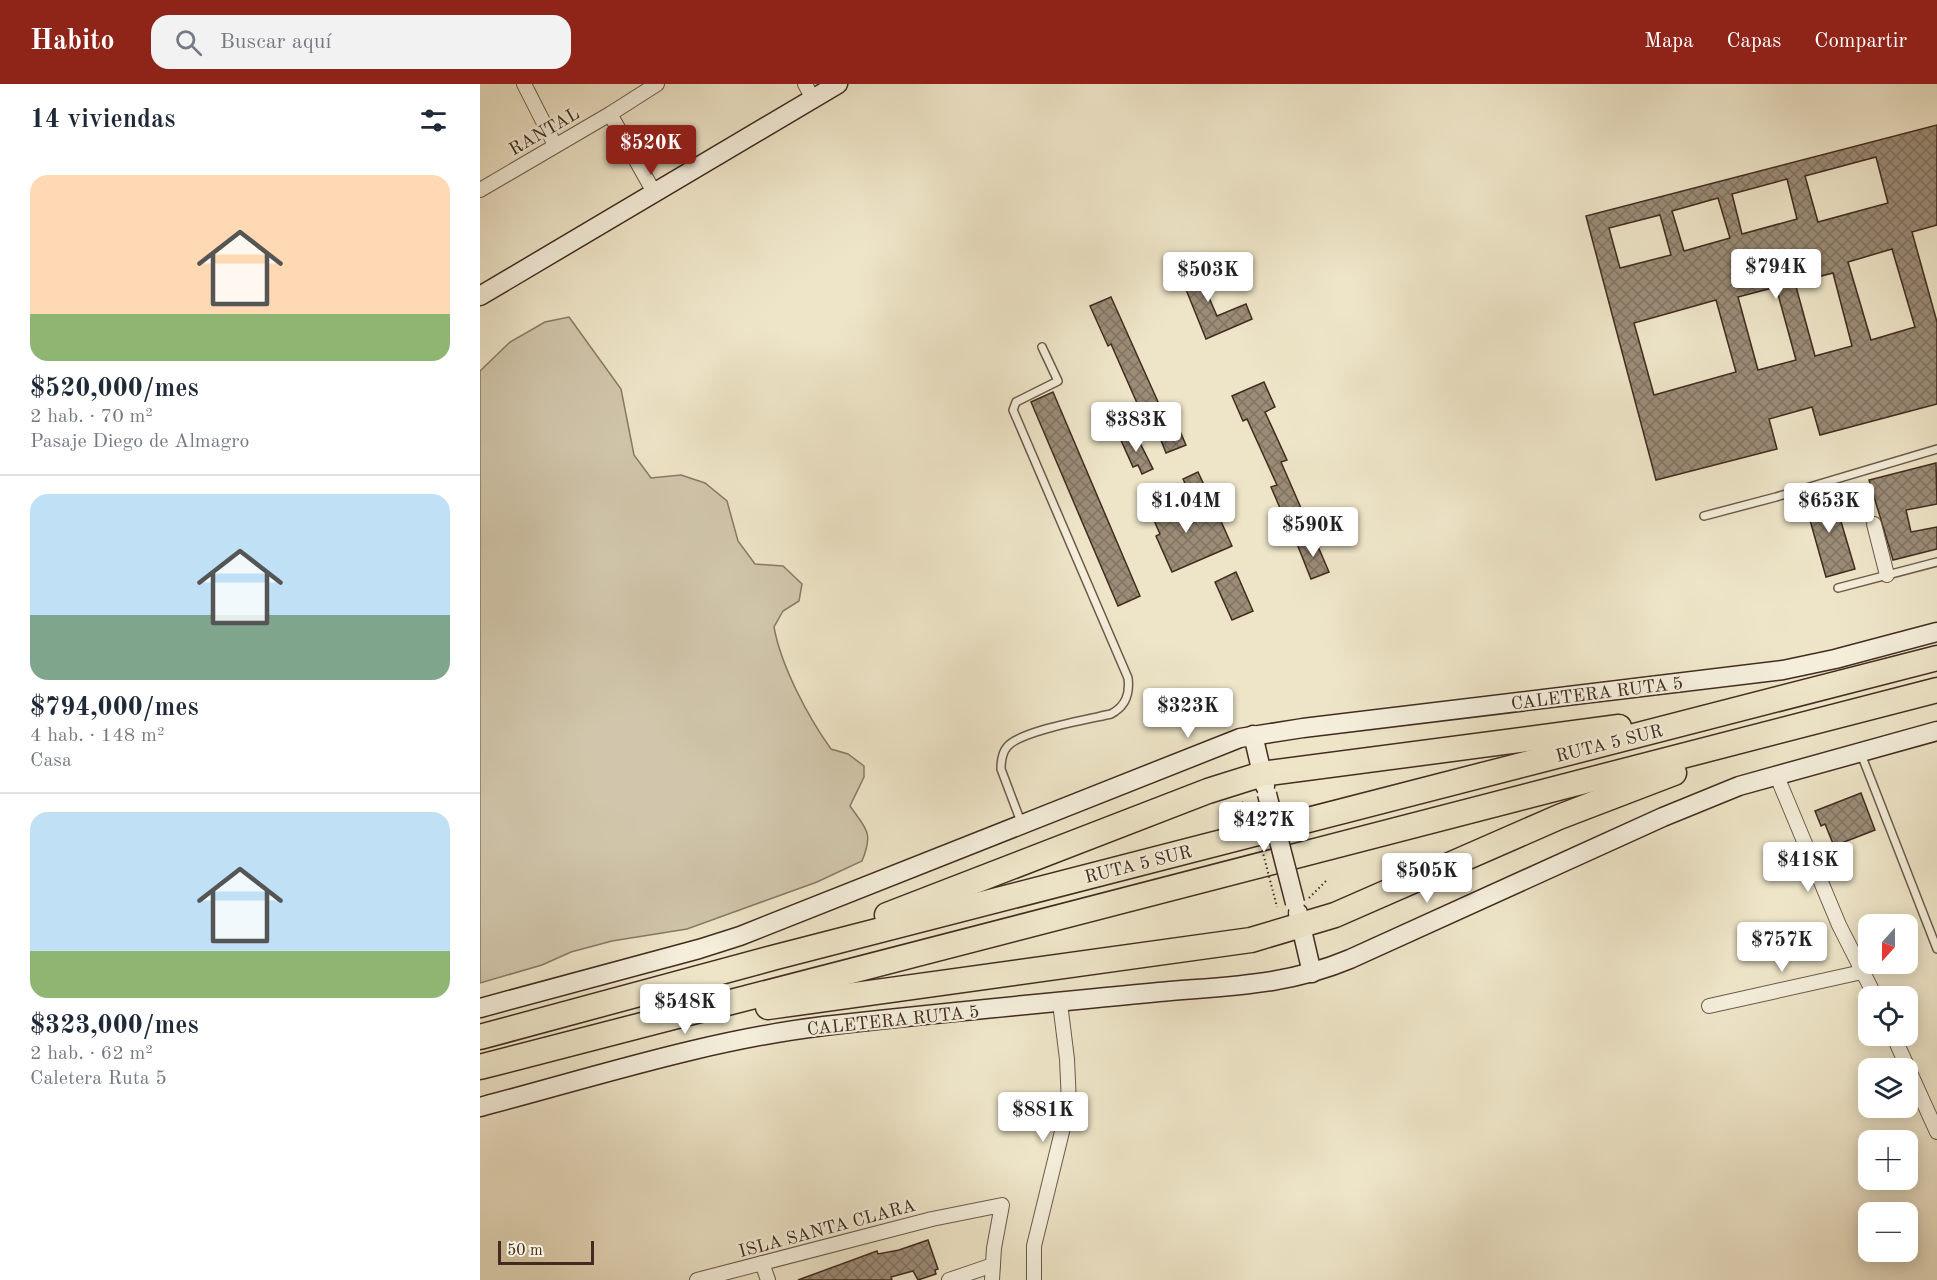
<!DOCTYPE html>
<html lang="es">
<meta charset="utf-8">
<style>
:root{--surface:#fff;--page:#f2f2f3;--text:#1f2937;--muted:#747a83;--line:#e0e1e3;--accent:#8f2418}
body{margin:0;font-family:"Old Standard TT",serif;background:var(--page);color:var(--text);height:100vh;display:flex;flex-direction:column;font-size:22px;white-space:nowrap}
*{box-sizing:border-box;margin:0}
p{font-size:20px;color:var(--muted)}
.icon{flex:none;width:33px;height:33px;fill:none;stroke:currentColor;stroke-width:2;stroke-linecap:round;stroke-linejoin:round}
.map{position:relative;flex:1;overflow:hidden}
.side{display:flex;flex-direction:column;background:var(--surface);width:480px}
.side>*{flex:none}
.needle{width:39px;rotate:201deg}
.fabs{position:absolute;left:1378px;top:830px;display:grid;gap:12px}
.fabs a{display:grid;place-items:center;width:60px;height:60px;border-radius:12px;background:var(--surface);box-shadow:0 3px 15px #0003;font-size:30px}
.scale{position:absolute;left:18px;bottom:15px;width:96px;box-sizing:border-box;padding-left:6px;border:3px solid #422c20;border-top:0;font-size:16px;line-height:21px;white-space:nowrap;color:#422c20;-webkit-text-stroke:4px #f4eedb;paint-order:stroke}
.price{position:absolute;translate:-50% -51px;padding:0 14px;border-radius:6px;background:#fff;color:#222;font-size:20px;line-height:39px;filter:drop-shadow(0 2px 3px #0008)}
.price::after{content:'';position:absolute;left:50%;top:36px;width:18px;height:14px;margin-left:-9px;background:inherit;clip-path:polygon(0 0,100% 0,50% 100%)}
.price.selected{background:var(--accent);color:#fff}
ul{padding:0;list-style:none}
li{display:grid;align-content:center;gap:12px;height:318px;padding:0 30px}
li+li{border-top:2px solid var(--line)}
li span{display:grid;place-items:center;height:186px;border-radius:18px;color:#555}
li>.icon{margin-inline-start:auto}
span .icon{width:108px;height:108px;fill:#fffc;stroke-width:1}
li b{font-size:26px}
h2{display:flex;justify-content:space-between;align-items:center;height:72px;padding:0 30px;font-size:26px}
header{display:flex;align-items:center;gap:36px;box-sizing:border-box;height:84px;padding:0 30px;background:var(--accent);color:#fff}
header strong{font-size:28px}
nav{display:flex;gap:33px;margin-inline-start:auto;font-size:21px}
.search{width:420px;height:54px;background:var(--page);display:flex;align-items:center;gap:15px;box-sizing:border-box;padding:0 21px;border-radius:18px;color:var(--muted);font-size:22px}
main{display:flex;flex:1;min-height:0}
.map>svg:first-child{display:block}
</style>
<header>
<strong>Habito</strong>
<div class="search"><svg class="icon" aria-label="search" viewBox="0 0 24 24"><circle cx="10" cy="10" r="6"/><path d="M15 15l6 6"/></svg>Buscar aquí</div>
<nav><a>Mapa</a><a>Capas</a><a>Compartir</a></nav>
</header>
<main>
<section class="side">
<h2>14 viviendas<svg class="icon" aria-label="filters" viewBox="0 0 24 24"><path d="M4 7h16M4 17h16"/><circle cx="9" cy="7" r="2"/><circle cx="15" cy="17" r="2"/></svg></h2>
<ul>
<li><span style="background:linear-gradient(#ffd9b3 75%,#8fb573 0)"><svg class="icon" aria-label="home" viewBox="0 0 24 24"><path d="M3 11l9-7 9 7M6 9v11h12V9"/></svg></span><div><b>$520,000/mes</b><p>2 hab. · 70 m²</p><p>Pasaje Diego de Almagro</p></div></li>
<li><span style="background:linear-gradient(#bfe0f5 65%,#7fa58c 0)"><svg class="icon" aria-label="home" viewBox="0 0 24 24"><path d="M3 11l9-7 9 7M6 9v11h12V9"/></svg></span><div><b>$794,000/mes</b><p>4 hab. · 148 m²</p><p>Casa</p></div></li>
<li><span style="background:linear-gradient(#bfe0f5 75%,#8fb573 0)"><svg class="icon" aria-label="home" viewBox="0 0 24 24"><path d="M3 11l9-7 9 7M6 9v11h12V9"/></svg></span><div><b>$323,000/mes</b><p>2 hab. · 62 m²</p><p>Caletera Ruta 5</p></div></li>
</ul>
</section>
<div class="map">
<svg width="1457" height="1196" viewBox="0 0 1457 1196">
<defs>
<pattern id="building-cross-hatch" width="8" height="8" patternUnits="userSpaceOnUse" patternTransform="scale(1.5)"><rect width="8" height="8" fill="#9b8c77"/><path d="M0 0l8 8M0 8l8-8" fill="none" stroke="#807361"/></pattern>
</defs>
<rect width="100%" height="100%" fill="#eee5c8"/>
<filter id="stains"><feTurbulence type="fractalNoise" baseFrequency=".00333" numOctaves="4"/><feColorMatrix values="0 0 0 0 .2 0 0 0 0 .09 0 0 0 0 .02 0 0 0 .5 -.17"/></filter>
<radialGradient id="worn" r=".72"><stop offset=".6" stop-color="#630" stop-opacity="0"/><stop offset="1" stop-color="#630" stop-opacity=".3"/></radialGradient>
<path fill="#d1c6ab" stroke="#8a7966" stroke-width="1.5" d="M 89,233 L 141,305 L 154,371 L 171,394 L 201,391 L 225,399 L 247,417 L 258,457 L 275,480 L 303,482 L 322,500 L 319,517 L 303,527 L 294,543 C 301,582 328,633 351,665 L 368,670 L 384,682 L 384,693 L 370,722 C 386,745 394,748 382,777 L 337,798 L 207,845 L 132,857 L 91,868 L 62,881 L 0,899 L 0,287 L 30,258 L 65,238 Z"/>
<g fill="url(#building-cross-hatch)" stroke="#422c20" stroke-width="1.5" fill-rule="evenodd">
<path d="M 1457,41 L 1457,141 L 1432,148 L 1457,238 L 1457,320 L 1340,351 L 1332,323 L 1289,335 L 1297,365 L 1176,396 L 1106,132 ZM 1396,73 L 1408,119 L 1338,138 L 1325,92 ZM 1307,95 L 1317,135 L 1262,150 L 1252,110 ZM 1238,114 L 1250,154 L 1204,167 L 1192,127 ZM 1180,131 L 1191,171 L 1140,184 L 1129,144 ZM 1412,165 L 1435,243 L 1391,256 L 1368,178 ZM 1353,189 L 1372,262 L 1335,272 L 1315,199 ZM 1296,203 L 1316,276 L 1278,286 L 1258,213 ZM 1236,216 L 1256,288 L 1174,311 L 1154,239 Z"/>
<path d="M 713,177 L 737,232 L 766,220 L 772,235 L 726,255 L 705,203 L 700,206 L 692,186 Z"/>
<path d="M 631,213 L 679,320 L 661,328 L 631,260 L 628,262 L 610,222 Z"/>
<path d="M 784,298 L 795,323 L 785,328 L 807,376 L 801,378 L 824,431 L 806,438 L 791,403 L 797,401 L 767,335 L 763,337 L 752,312 Z"/>
<path d="M 573,308 L 660,512 L 638,522 L 551,318 Z"/>
<path d="M 696,338 L 706,361 L 686,369 L 677,346 Z"/>
<path d="M 654,347 L 673,385 L 662,390 L 658,381 L 653,383 L 640,354 Z"/>
<path d="M 1456,379 L 1457,420 L 1426,426 L 1431,448 L 1457,443 L 1457,465 L 1413,476 L 1389,396 Z"/>
<path d="M 718,388 L 725,403 L 705,412 L 700,401 L 705,399 L 703,395 Z"/>
<path d="M 1352,407 L 1375,485 L 1346,493 L 1324,415 Z"/>
<path d="M 684,408 L 696,432 L 706,428 L 710,437 L 736,426 L 752,462 L 692,488 L 676,452 L 680,450 L 665,416 Z"/>
<path d="M 834,453 L 849,488 L 831,495 L 817,460 Z"/>
<path d="M 756,488 L 773,527 L 752,536 L 735,498 Z"/>
<path d="M 1381,709 L 1395,746 L 1354,762 L 1345,740 L 1341,742 L 1335,727 Z"/>
<path d="M 448,1156 L 458,1185 L 455,1186 L 456,1190 L 438,1196 L 433,1187 L 411,1193 L 412,1196 L 318,1196 L 397,1167 L 398,1170 L 419,1166 Z"/>
</g>
<g fill="none" stroke-linecap="round" stroke-linejoin="round">
<defs>
<g id="lane">
<path d="M 1224,432 L 1296,413 L 1457,365"/>
<path d="M 1358,504 L 1457,478"/>
<path d="M 1381,670 L 1457,865"/>
<path d="M 541,738 L 521,685 C 521,677 522,669 527,663 C 539,647 609,635 631,630 C 646,622 650,610 648,594 L 533,326 L 536,318 L 578,297 L 562,263"/>
</g>
<g id="street">
<path d="M 44,0 L 75,61"/>
<path d="M 325,0 L 333,15"/>
<path d="M 130,30 L 175,110"/>
<path d="M 0,106 L 130,30 L 177,0"/>
<path d="M 1394,440 L 1407,491"/>
<path d="M 1296,690 L 1359,841 L 1395,912"/>
<path d="M 1229,922 L 1382,888"/>
<path d="M 1413,951 L 1457,1048"/>
<path d="M 282,1179 L 288,1196"/>
<path d="M 217,1196 L 452,1135 L 522,1121 L 514,1164 L 512,1196"/>
<path d="M 469,1196 L 513,1181"/>
<path d="M 554,1196 L 554,1162 L 589,1019 L 587,975 L 580,919"/>
</g>
<g id="secondary">
<path d="M 0,212 L 358,0"/>
<path d="M 773,651 L 785,702"/>
<path d="M 818,829 L 832,889"/>
<path d="M 0,924 L 219,865 L 260,852 L 760,654 L 823,644 L 1303,586 L 1355,575 L 1457,548"/>
<path d="M 0,1023 C 114,993 228,956 344,942 C 456,929 567,919 679,908 C 746,902 806,902 870,875 L 1183,733 L 1259,702 L 1457,647"/>
</g>
<g id="highway">
<path d="M 407,831 L 728,707 L 782,690 L 1139,643"/>
<path d="M 288,923 L 771,856 L 855,831 L 1079,733 L 1194,689"/>
<path d="M 0,953 L 296,873 L 1457,574"/>
<path d="M 0,983 L 1457,606"/>
</g>
</defs>
<use href="#lane" stroke="#6d5a4a" stroke-width="10"/>
<use href="#street" stroke="#6d5a4a" stroke-width="16"/>
<use href="#secondary" stroke="#422c20" stroke-width="21"/>
<use href="#highway" stroke="#422c20" stroke-width="27"/>
<g stroke="#422c20" stroke-width="2" stroke-dasharray="1.5 3" stroke-linecap="butt">
<path d="M 762,718 L 772,727"/>
<path d="M 741,739 L 763,718"/>
<path d="M 829,814 L 848,795"/>
</g>
<use href="#lane" stroke="#f4eedb" stroke-width="7"/>
<use href="#street" stroke="#f4eedb" stroke-width="14"/>
<use href="#secondary" stroke="#f4eedb" stroke-width="18"/>
<use href="#highway" stroke="#eee5c8" stroke-width="24"/>
<defs>
<path id="secondary-bridge" d="M 787,710 L 815,819"/>
</defs>
<use href="#secondary-bridge" stroke="#422c20" stroke-width="21" stroke-linecap="butt"/>
<path stroke="#422c20" stroke-width="2" stroke-dasharray="1.5 3" stroke-linecap="butt" d="M 772,727 L 797,823"/>
<use href="#secondary-bridge" stroke="#f4eedb" stroke-width="18"/>
</g>
<g text-anchor="middle" stroke-width="4.5" stroke-linejoin="round" paint-order="stroke">
<g font-size="18" fill="#422c20" stroke="#f4eedb">
<text transform="translate(64 47) rotate(-30)" y="6">RANTAL</text>
<text transform="translate(1117 609) rotate(-7)" y="6">CALETERA RUTA 5</text>
<text transform="translate(1129 659) rotate(-14)" y="6">RUTA 5 SUR</text>
<text transform="translate(658 780) rotate(-14)" y="6">RUTA 5 SUR</text>
<text transform="translate(413 936) rotate(-6)" y="6">CALETERA RUTA 5</text>
<text transform="translate(347 1144) rotate(-15)" y="6">ISLA SANTA CLARA</text>
</g>
</g>
<rect width="100%" height="100%" filter="url(#stains)"/>
<rect width="100%" height="100%" fill="url(#worn)"/>
</svg>
<div class="fabs">
<a><svg class="needle" viewBox="-14 -14 28 28"><path d="M0-13l5 13h-10z" fill="#e53935"/><path d="M0 13l5-13h-10z" fill="#747a83"/></svg></a>
<a><svg class="icon" aria-label="locate" viewBox="0 0 24 24"><circle cx="12" cy="12" r="6"/><path d="M12 2v4M12 18v4M2 12h4M18 12h4"/></svg></a>
<a><svg class="icon" aria-label="layers" viewBox="0 0 24 24"><path d="M12 4l9 5-9 5-9-5zM3 14l9 5 9-5"/></svg></a>
<a>+</a>
<a>−</a>
</div>
<div class="scale">50 m</div>
<b class="price selected" style="left:171px;top:92px">$520K</b>
<b class="price" style="left:1296px;top:216px">$794K</b>
<b class="price" style="left:728px;top:219px">$503K</b>
<b class="price" style="left:656px;top:369px">$383K</b>
<b class="price" style="left:706px;top:450px">$1.04M</b>
<b class="price" style="left:1349px;top:450px">$653K</b>
<b class="price" style="left:833px;top:474px">$590K</b>
<b class="price" style="left:708px;top:655px">$323K</b>
<b class="price" style="left:784px;top:769px">$427K</b>
<b class="price" style="left:1328px;top:809px">$418K</b>
<b class="price" style="left:947px;top:820px">$505K</b>
<b class="price" style="left:1302px;top:889px">$757K</b>
<b class="price" style="left:205px;top:951px">$548K</b>
<b class="price" style="left:563px;top:1059px">$881K</b>
</div>
</main>
